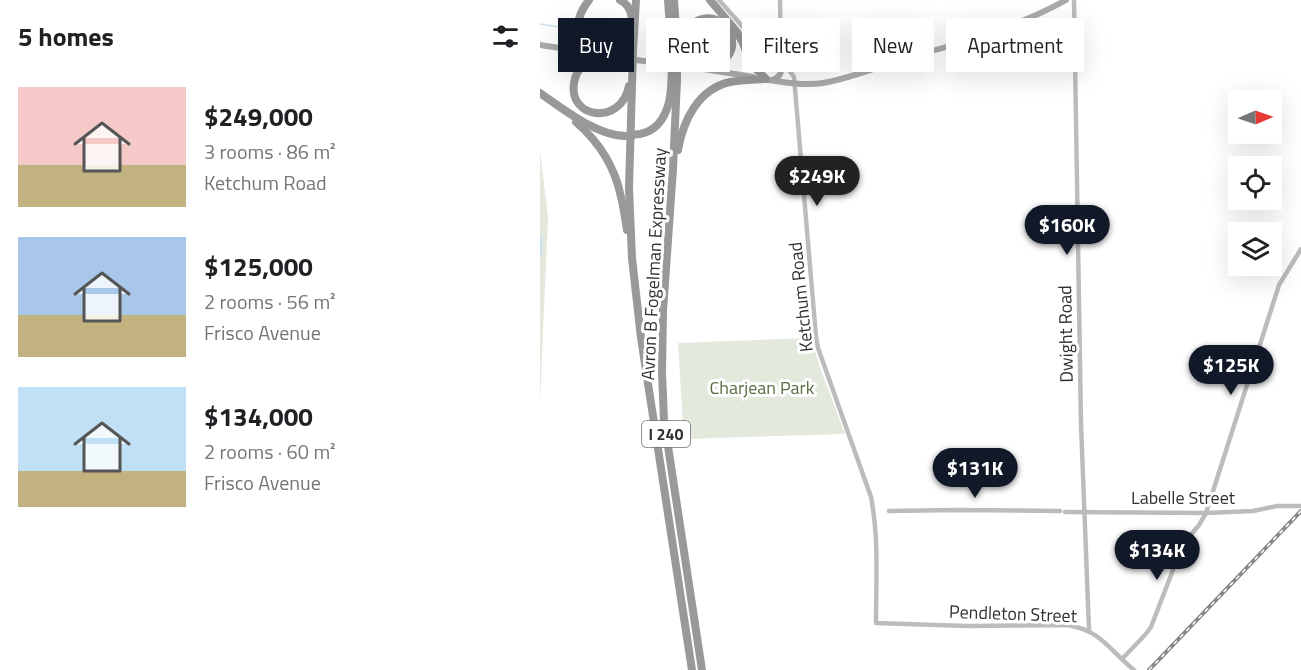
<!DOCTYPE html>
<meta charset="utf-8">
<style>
:root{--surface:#fff;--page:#f2f2f2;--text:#202124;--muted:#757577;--accent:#111827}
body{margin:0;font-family:"Titillium Web",sans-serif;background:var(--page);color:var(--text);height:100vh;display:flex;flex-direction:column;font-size:22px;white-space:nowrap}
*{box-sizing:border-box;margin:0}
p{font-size:20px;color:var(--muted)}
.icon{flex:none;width:33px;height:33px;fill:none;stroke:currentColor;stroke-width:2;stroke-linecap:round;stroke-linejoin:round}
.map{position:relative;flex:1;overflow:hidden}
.details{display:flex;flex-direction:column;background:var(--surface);width:540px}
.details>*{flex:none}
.hud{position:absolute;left:18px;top:18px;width:570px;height:54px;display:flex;gap:12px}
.needle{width:39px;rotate:88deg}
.buttons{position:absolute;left:688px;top:90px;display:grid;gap:12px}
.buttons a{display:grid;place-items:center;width:54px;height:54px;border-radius:0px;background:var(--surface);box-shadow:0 6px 24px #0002;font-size:30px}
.price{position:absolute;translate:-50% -51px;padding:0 14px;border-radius:21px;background:var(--accent);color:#fff;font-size:20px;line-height:39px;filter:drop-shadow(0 2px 3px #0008)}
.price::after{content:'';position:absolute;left:50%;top:36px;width:18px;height:14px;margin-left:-9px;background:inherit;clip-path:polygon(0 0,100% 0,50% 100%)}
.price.current{background:#222;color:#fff}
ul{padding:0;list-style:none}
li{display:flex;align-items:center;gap:18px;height:150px;padding:0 18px}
li span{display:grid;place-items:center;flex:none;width:168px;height:120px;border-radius:0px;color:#555}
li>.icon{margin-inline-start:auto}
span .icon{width:72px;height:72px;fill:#fffc;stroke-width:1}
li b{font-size:26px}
h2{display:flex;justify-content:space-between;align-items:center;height:72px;padding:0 18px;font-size:26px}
.chip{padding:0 21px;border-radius:0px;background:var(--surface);box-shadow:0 6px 24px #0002;font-size:21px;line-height:54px}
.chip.current{background:var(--accent);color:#fff}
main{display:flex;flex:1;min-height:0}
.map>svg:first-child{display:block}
</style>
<main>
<section class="details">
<h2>5 homes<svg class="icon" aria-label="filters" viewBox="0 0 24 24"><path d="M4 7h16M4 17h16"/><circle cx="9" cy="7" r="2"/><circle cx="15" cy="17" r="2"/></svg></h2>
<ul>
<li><span style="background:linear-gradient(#f6c9c9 65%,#c2b280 0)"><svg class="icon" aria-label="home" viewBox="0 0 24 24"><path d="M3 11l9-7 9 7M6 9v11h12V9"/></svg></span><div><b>$249,000</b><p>3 rooms · 86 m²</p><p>Ketchum Road</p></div></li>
<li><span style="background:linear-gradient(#a9c7e8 65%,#c2b280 0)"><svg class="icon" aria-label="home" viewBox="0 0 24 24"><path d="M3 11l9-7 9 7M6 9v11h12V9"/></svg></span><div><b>$125,000</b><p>2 rooms · 56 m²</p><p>Frisco Avenue</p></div></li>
<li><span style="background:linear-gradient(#bfe0f5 70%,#c2b280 0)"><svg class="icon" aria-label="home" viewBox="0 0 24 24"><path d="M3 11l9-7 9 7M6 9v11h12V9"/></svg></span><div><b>$134,000</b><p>2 rooms · 60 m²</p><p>Frisco Avenue</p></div></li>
</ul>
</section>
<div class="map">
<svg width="761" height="670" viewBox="0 0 761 670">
<rect width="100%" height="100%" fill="#fff"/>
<g fill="#e3e9dc">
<path d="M 0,151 L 8,217 L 0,402 L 0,557 Z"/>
<path d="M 271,338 L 280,367 L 305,434 L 144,439 L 138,343 Z"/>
</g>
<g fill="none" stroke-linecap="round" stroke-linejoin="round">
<path stroke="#cde2ea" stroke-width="1.5" d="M 0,24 L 26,28"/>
<path stroke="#cde2ea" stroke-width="5" d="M 0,237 L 0,254"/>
<g stroke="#bcbcbc" stroke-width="4.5">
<path d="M 179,0 L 211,36 L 221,40 L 240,42"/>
<path d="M 240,0 L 241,57 L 243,62 L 254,77 L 276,337 L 278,348 L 331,497 C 339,538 336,581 336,623 L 427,626 L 528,625 C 562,631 569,650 594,670"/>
<path d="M 534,0 L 541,424 L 549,630"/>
<path d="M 349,511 L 415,510 L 520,511"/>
<path d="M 525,512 L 666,513 L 713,511 L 737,506 L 761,506"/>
<path d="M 582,659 L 605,635 L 611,627 L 643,544 L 659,525 L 666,513 L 739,285 L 761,249"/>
</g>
<g stroke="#aaa" stroke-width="6">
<path d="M 0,45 L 65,55"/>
<path d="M 75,57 L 154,68"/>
<path d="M 164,69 L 213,77"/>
<path d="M 223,79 C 242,82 264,86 283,83 C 313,78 345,64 375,55 C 386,52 396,50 406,47 C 448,35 489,21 526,0"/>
<path d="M 232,80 C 244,76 241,68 241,57"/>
</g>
<g stroke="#999" stroke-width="8">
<path d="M 49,0 C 26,30 43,40 68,55"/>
<path d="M 80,0 C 88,4 91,10 92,18"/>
<path d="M 96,0 L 93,50 L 89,188 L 92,258 L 101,338 L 152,670"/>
<path d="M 134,0 L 137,45 L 137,80 L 133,169 L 123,311 L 122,372 L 124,420 L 162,670"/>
<path d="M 170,0 L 197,32 L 203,43 L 211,64 L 226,79"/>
<path d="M 138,44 C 142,36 146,26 155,22 C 188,4 212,58 169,67 C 163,68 156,67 150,67"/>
<path d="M 78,57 C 67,59 51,60 42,67 C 37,71 35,77 34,83 C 28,119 81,126 89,86"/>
<path d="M 0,93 C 23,109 57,136 86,136 C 90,136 95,134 100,134 C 116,131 125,118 129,102 C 135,73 130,30 128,0"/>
<path d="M 36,122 C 59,142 75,167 81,197 C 84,208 85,219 87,230"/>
<path d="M 138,150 C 143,121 158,89 190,82 C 200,80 212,80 223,79"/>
</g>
<defs>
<path id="rail" d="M 609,670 L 761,511"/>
</defs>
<use href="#rail" stroke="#878787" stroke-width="4"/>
<use href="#rail" stroke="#fff" stroke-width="1.5" stroke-dasharray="4.5" stroke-linecap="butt"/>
</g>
<g text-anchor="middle" stroke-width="6" stroke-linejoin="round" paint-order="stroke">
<rect fill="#fff" stroke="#707070" stroke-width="1.5" x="102" y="421" width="48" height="26" rx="4.5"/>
<g font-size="16" font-weight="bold" fill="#323232">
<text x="126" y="440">I 240</text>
</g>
<g font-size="18" fill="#323232" stroke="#fff">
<text transform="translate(114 264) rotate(-87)" y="6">Avron B Fogelman Expressway</text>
<text transform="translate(261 297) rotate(-96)" y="6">Ketchum Road</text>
<text transform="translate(526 334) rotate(-91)" y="6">Dwight Road</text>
<text x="643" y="504">Labelle Street</text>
<text transform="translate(473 614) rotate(2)" y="6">Pendleton Street</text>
</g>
<g font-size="18" fill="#5a6c41" stroke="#fff">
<text x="222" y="394">Charjean Park</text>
</g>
</g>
</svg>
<div class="buttons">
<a><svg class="needle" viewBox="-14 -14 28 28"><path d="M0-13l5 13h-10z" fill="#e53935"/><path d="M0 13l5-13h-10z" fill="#757577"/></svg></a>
<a><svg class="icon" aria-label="locate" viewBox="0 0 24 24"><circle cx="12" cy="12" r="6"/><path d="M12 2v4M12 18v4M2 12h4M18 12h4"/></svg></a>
<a><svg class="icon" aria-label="layers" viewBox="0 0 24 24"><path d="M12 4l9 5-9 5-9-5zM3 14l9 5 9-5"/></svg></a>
</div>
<b class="price current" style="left:277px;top:207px">$249K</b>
<b class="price" style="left:527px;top:256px">$160K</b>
<b class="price" style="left:691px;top:396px">$125K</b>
<b class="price" style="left:435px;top:499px">$131K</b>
<b class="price" style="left:617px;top:581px">$134K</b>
<div class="hud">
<a class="chip current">Buy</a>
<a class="chip">Rent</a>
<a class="chip">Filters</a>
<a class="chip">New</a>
<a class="chip">Apartment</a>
</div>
</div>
</main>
